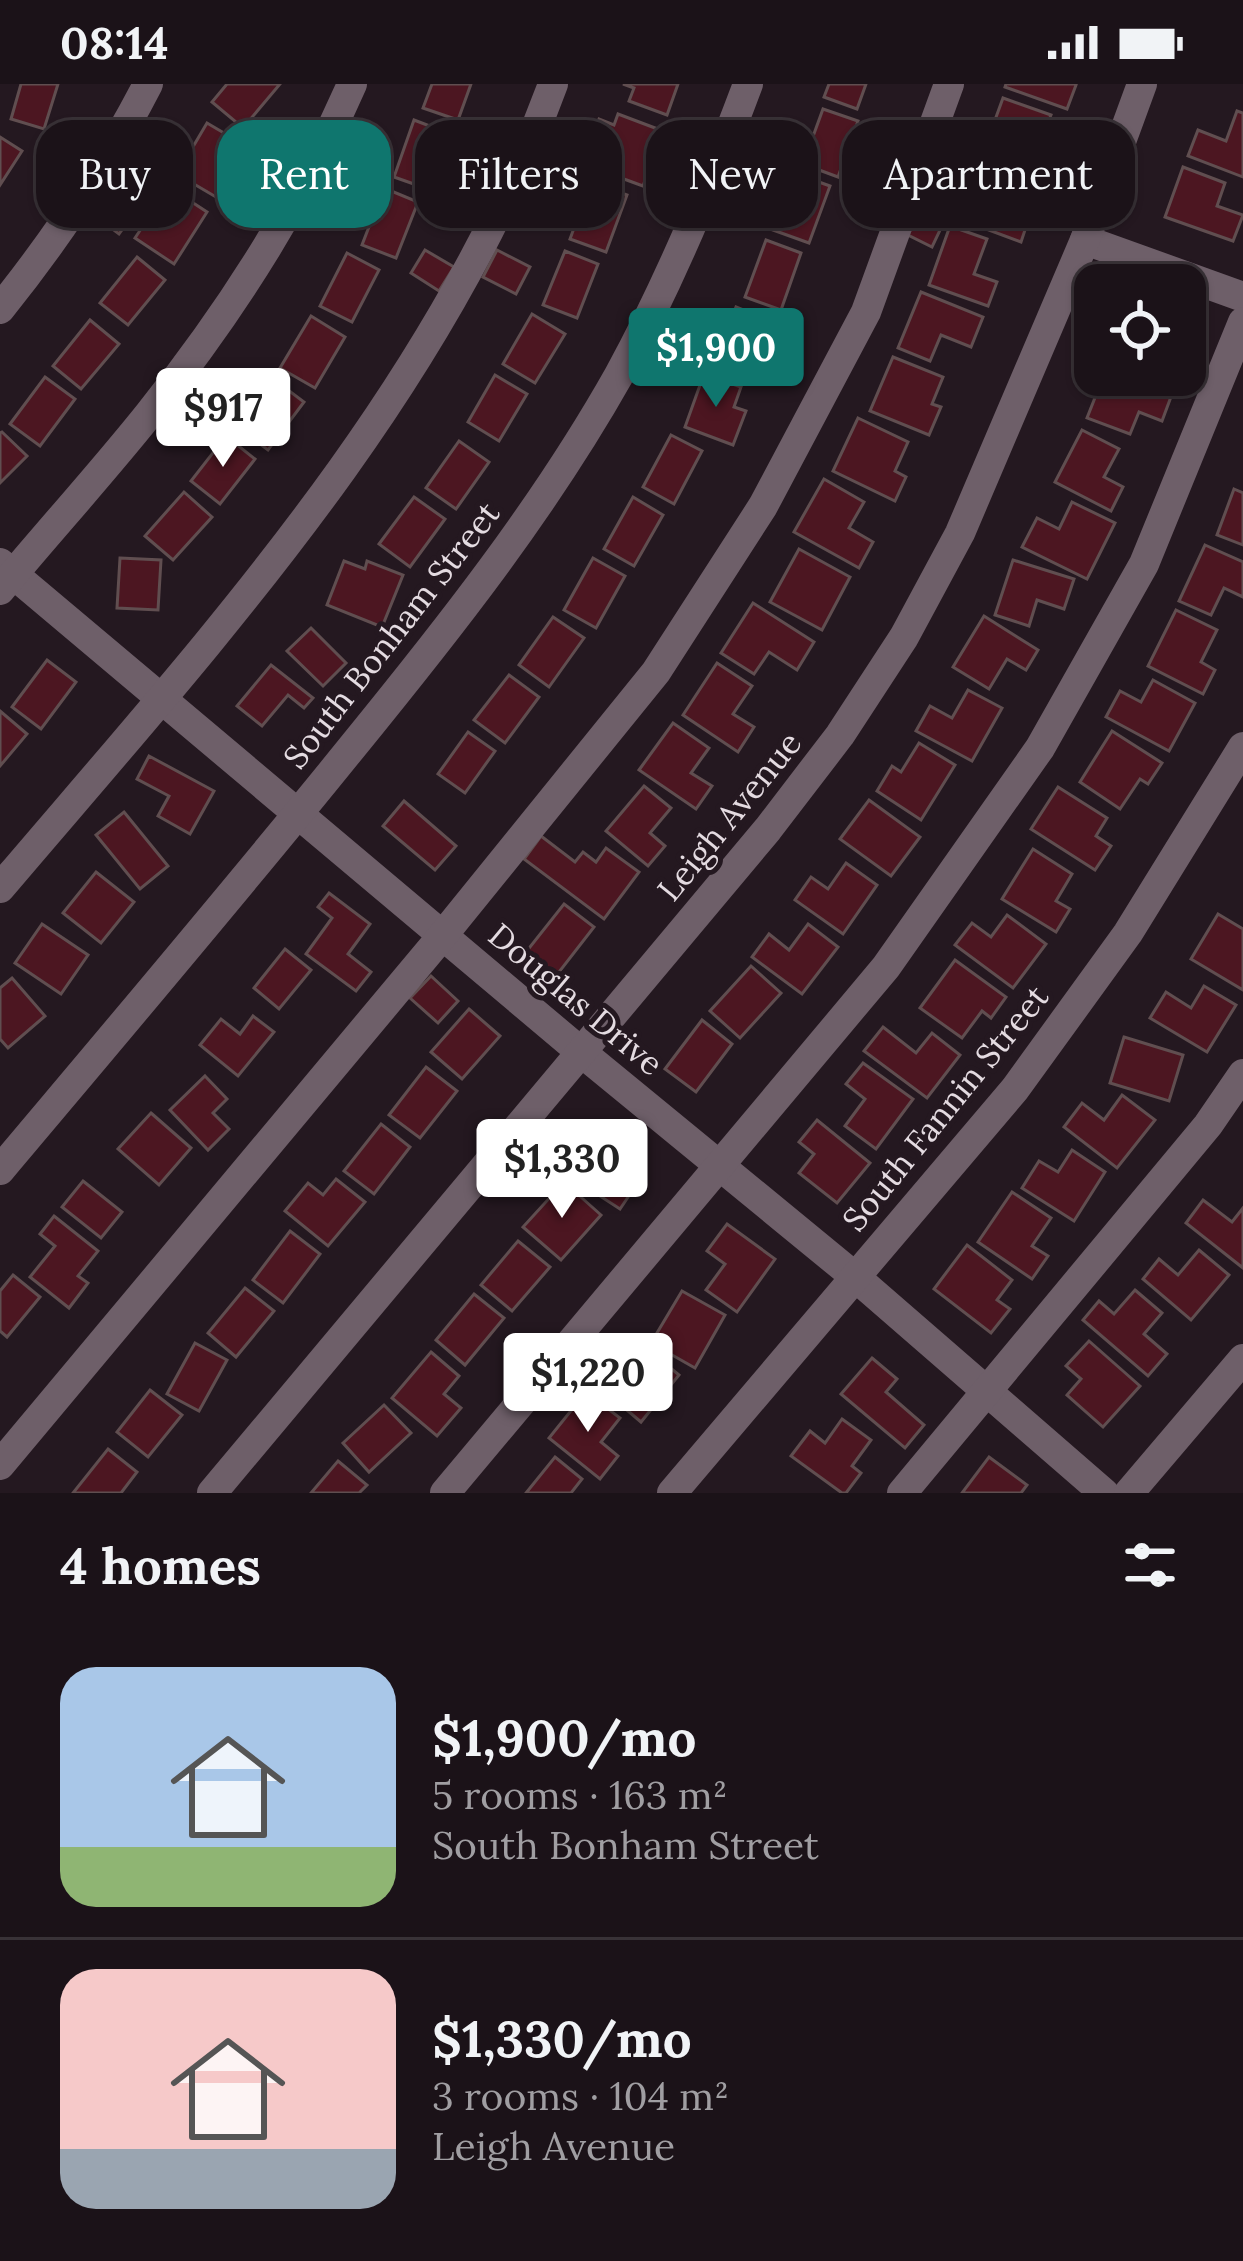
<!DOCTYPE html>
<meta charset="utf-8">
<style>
:root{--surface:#1b1218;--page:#241b21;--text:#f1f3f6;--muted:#a09ea2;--line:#393237;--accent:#0f766e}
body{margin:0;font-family:Lora,serif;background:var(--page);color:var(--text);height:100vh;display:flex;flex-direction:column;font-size:45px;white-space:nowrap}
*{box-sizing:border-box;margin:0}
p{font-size:39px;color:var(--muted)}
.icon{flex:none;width:66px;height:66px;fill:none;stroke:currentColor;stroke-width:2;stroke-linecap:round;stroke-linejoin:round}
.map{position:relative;height:1409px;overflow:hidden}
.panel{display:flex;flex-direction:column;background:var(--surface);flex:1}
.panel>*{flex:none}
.top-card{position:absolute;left:36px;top:36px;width:1173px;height:108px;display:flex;gap:24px}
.tools{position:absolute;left:1074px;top:180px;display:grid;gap:24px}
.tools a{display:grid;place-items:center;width:132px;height:132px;border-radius:24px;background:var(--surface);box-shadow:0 3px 9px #0004,0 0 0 3px var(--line);font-size:60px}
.price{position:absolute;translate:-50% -102px;padding:0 27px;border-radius:12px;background:#fff;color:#222;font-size:39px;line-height:78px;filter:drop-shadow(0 3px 6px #0008)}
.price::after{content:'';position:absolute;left:50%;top:72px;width:36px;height:27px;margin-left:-18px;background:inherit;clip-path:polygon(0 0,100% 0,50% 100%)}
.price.active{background:var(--accent);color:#fff}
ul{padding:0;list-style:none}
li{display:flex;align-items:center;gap:36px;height:300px;padding:0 60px}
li+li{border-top:3px solid var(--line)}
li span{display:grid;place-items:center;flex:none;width:336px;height:240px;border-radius:36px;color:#555}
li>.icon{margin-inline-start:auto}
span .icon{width:144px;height:144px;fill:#fffc;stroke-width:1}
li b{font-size:51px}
h2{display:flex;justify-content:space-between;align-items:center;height:144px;padding:0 60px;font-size:51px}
.chip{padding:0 42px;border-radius:36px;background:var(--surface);box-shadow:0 3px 9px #0004,0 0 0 3px var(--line);font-size:42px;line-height:108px}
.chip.active{background:var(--accent);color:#fff}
.status{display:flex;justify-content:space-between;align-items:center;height:84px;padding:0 60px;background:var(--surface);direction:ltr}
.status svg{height:33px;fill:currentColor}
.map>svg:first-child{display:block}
</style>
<div class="status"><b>08:14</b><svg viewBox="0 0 49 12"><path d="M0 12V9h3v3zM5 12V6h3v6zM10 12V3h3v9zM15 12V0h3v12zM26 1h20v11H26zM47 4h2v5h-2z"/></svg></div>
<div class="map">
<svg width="1243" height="1409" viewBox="0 0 1243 1409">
<rect width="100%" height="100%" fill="#241820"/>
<g fill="#4c1621" stroke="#604e50" stroke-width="3">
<path d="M 21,0 L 58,0 L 44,45 L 11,35 Z"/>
<path d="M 227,0 L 280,0 L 243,44 L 212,18 Z"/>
<path d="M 432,0 L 471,0 L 458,36 L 423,24 Z"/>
<path d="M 623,0 L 678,0 L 667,31 L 629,17 L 634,4 Z"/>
<path d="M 829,0 L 866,0 L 857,25 L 824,13 Z"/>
<path d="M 1006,0 L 1074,0 L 1076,1 L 1067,25 L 1005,3 Z"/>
<path d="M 1003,14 L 1051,31 L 1040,59 L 1054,64 L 1045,91 L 983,69 Z"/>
<path d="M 823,25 L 858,37 L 838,93 L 803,80 Z"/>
<path d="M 1237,27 L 1243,29 L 1243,93 L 1188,72 L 1198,46 L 1226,57 Z"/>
<path d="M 618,30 L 663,47 L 643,102 L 583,80 L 599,35 L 614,41 Z"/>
<path d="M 414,36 L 448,49 L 428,105 L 394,93 Z"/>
<path d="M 207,39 L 246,62 L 216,113 L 177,90 Z"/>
<path d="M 0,53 L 22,67 L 0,101 Z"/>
<path d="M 69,57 L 88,69 L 77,87 L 58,76 Z"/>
<path d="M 982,80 L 1027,96 L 1016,126 L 1030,131 L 1021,158 L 962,136 Z"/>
<path d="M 1183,83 L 1225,99 L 1217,122 L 1243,131 L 1233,157 L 1165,133 Z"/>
<path d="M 794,89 L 830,102 L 809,159 L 773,146 Z"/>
<path d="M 591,98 L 627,111 L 606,168 L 570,155 Z"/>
<path d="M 113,100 L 141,120 L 119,150 L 91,129 Z"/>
<path d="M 384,104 L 418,118 L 396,174 L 362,161 Z"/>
<path d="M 178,109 L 207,128 L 174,180 L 135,154 L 145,139 L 154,145 Z"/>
<path d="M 918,130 L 942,142 L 932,163 L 908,151 Z"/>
<path d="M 950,142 L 987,155 L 974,190 L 997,198 L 988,222 L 929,201 Z"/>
<path d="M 766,156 L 801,169 L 781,226 L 745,213 Z"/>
<path d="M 425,166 L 454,183 L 439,207 L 411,189 Z"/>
<path d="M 497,166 L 530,183 L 516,210 L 483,193 Z"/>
<path d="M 565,167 L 598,180 L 577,234 L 543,221 Z"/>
<path d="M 347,169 L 379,186 L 352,238 L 320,222 Z"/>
<path d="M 137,173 L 165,196 L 128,241 L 100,219 Z"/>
<path d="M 921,208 L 983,233 L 971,263 L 941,251 L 930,277 L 898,264 Z"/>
<path d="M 736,223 L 779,240 L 757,296 L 714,279 Z"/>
<path d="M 532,230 L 565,250 L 535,299 L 503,280 Z"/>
<path d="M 311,232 L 345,253 L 315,304 L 280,284 Z"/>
<path d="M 90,236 L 119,260 L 81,305 L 53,282 Z"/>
<path d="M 893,273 L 943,293 L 932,320 L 941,323 L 929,351 L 870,327 Z"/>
<path d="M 704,290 L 741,303 L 734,323 L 746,327 L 733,361 L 685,343 Z"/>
<path d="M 495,291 L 527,310 L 499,357 L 468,338 Z"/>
<path d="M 1104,291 L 1123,291 L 1172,310 L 1162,337 L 1139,328 L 1130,350 L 1087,334 Z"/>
<path d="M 45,293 L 75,315 L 40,362 L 10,340 Z"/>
<path d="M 272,294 L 304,318 L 268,366 L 236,342 Z"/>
<path d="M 858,334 L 908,358 L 895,387 L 906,393 L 895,417 L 833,387 Z"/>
<path d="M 1082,346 L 1119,365 L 1104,393 L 1123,403 L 1111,427 L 1055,398 Z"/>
<path d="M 2,348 L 27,372 L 0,399 L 0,349 Z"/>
<path d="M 671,351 L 702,367 L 674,420 L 643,403 Z"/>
<path d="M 226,352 L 255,375 L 220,420 L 191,397 Z"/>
<path d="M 459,357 L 489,378 L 456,425 L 426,404 Z"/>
<path d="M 824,395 L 864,418 L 849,444 L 873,458 L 859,484 L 794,448 Z"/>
<path d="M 1234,405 L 1243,409 L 1243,461 L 1217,451 Z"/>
<path d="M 184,408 L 212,433 L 173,476 L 145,452 Z"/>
<path d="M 414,413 L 445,435 L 410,483 L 379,460 Z"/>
<path d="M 633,413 L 663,431 L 634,482 L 604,465 Z"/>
<path d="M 1072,418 L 1115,439 L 1087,495 L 1022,463 L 1037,434 L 1059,445 Z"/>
<path d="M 1205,461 L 1243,478 L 1243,513 L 1224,504 L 1211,531 L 1179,517 Z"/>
<path d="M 799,465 L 850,493 L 822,546 L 770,518 Z"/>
<path d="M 120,474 L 161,476 L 158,526 L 117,524 Z"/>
<path d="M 593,474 L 625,492 L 596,544 L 564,526 Z"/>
<path d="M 1013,476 L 1074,495 L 1064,525 L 1037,516 L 1029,542 L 995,531 Z"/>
<path d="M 344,477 L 365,485 L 367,477 L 403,491 L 382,543 L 327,521 Z"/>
<path d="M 753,519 L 814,558 L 797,586 L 769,568 L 754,590 L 721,569 Z"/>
<path d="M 1176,526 L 1217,546 L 1201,578 L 1215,586 L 1203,610 L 1148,582 Z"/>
<path d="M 984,532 L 1038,566 L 1026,586 L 1007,575 L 989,605 L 953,583 Z"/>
<path d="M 553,533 L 584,554 L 549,603 L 519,581 Z"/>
<path d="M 311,544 L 346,579 L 323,602 L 287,567 Z"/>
<path d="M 47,576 L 76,598 L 41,645 L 12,623 Z"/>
<path d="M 717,579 L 752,602 L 733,630 L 754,643 L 738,668 L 683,631 Z"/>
<path d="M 271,581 L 313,614 L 304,624 L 288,611 L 262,642 L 237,622 Z"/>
<path d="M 509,591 L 539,613 L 505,659 L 474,636 Z"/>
<path d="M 1153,596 L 1195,619 L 1169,667 L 1106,633 L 1120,607 L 1141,618 Z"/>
<path d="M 968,606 L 1002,624 L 972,677 L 916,647 L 930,622 L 952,634 Z"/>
<path d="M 0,627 L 27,650 L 0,682 Z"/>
<path d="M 673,639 L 709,664 L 691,689 L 712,702 L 696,725 L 639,686 Z"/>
<path d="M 1112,647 L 1162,679 L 1148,700 L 1140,695 L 1120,725 L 1080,698 Z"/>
<path d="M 468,648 L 495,667 L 465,709 L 438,690 Z"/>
<path d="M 919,659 L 955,681 L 921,736 L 877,707 L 892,682 L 901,688 Z"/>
<path d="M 149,672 L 214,707 L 190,750 L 158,732 L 169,712 L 137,695 Z"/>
<path d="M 644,702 L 671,724 L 650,749 L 665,762 L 648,782 L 606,747 Z"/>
<path d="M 1058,703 L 1107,734 L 1096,752 L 1111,762 L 1095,786 L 1031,745 Z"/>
<path d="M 869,716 L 920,753 L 891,792 L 840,755 Z"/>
<path d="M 404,717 L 456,762 L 435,786 L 383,742 Z"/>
<path d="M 124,728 L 168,782 L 140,805 L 96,751 Z"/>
<path d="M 541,752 L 575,778 L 583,768 L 596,778 L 606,764 L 639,788 L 604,835 L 524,775 Z"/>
<path d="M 1033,765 L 1072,790 L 1056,817 L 1070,825 L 1056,848 L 1002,815 Z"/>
<path d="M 846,779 L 877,801 L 843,850 L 795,816 L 811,793 L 828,805 Z"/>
<path d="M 96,788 L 134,818 L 101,859 L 63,829 Z"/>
<path d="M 329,809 L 370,840 L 348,870 L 371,888 L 356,907 L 306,870 L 332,834 L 318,823 Z"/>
<path d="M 564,820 L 594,843 L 556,892 L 526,868 Z"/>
<path d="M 1218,830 L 1243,845 L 1243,906 L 1191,875 Z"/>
<path d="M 1007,831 L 1046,860 L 1013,904 L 955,861 L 972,839 L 991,853 Z"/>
<path d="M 42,840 L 88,871 L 61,910 L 15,879 Z"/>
<path d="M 808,840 L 838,863 L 802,910 L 752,873 L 769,850 L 789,866 Z"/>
<path d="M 285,865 L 311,886 L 279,925 L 254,904 Z"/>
<path d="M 955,876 L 1006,913 L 991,934 L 982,927 L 962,954 L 920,924 Z"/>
<path d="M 751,882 L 781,909 L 740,954 L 710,927 Z"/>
<path d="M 431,892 L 458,917 L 438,939 L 410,914 Z"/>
<path d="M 12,894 L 45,932 L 8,964 L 0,955 L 0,904 Z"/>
<path d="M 1204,902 L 1236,921 L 1207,968 L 1150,934 L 1166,908 L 1191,924 Z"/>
<path d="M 469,925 L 500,952 L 462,995 L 431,968 Z"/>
<path d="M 253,932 L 274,948 L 238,992 L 200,961 L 221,935 L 240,950 Z"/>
<path d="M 702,936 L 732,960 L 696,1008 L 665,985 Z"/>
<path d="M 883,943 L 916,969 L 932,949 L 960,971 L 927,1014 L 864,967 Z"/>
<path d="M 1124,953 L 1183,971 L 1169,1017 L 1110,999 Z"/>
<path d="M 863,979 L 913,1015 L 876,1065 L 845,1042 L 865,1015 L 846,1000 Z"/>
<path d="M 426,983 L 457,1007 L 420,1054 L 389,1031 Z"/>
<path d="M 205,992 L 227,1015 L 213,1029 L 229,1045 L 208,1066 L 170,1026 Z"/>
<path d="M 1122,1011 L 1155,1036 L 1117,1084 L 1064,1043 L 1082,1019 L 1104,1036 Z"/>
<path d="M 151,1029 L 191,1064 L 159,1101 L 118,1065 Z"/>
<path d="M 817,1036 L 870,1079 L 837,1119 L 799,1089 L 814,1070 L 799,1058 Z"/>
<path d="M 381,1040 L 410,1063 L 374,1110 L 344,1087 Z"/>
<path d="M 610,1044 L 641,1065 L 627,1085 L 641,1094 L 620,1125 L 574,1095 Z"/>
<path d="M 1072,1066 L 1105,1088 L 1074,1137 L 1022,1104 L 1039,1077 L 1058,1088 Z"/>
<path d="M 336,1095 L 365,1118 L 328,1162 L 285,1127 L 308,1099 L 323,1111 Z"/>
<path d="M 83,1097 L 122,1128 L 101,1154 L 62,1123 Z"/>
<path d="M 564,1098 L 601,1131 L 561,1176 L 523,1143 Z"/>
<path d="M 1012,1108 L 1051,1134 L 1032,1162 L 1048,1172 L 1032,1195 L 978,1158 Z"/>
<path d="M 1203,1116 L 1232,1138 L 1243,1124 L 1243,1184 L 1186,1139 Z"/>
<path d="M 54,1132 L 98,1167 L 78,1192 L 88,1199 L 69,1224 L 30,1193 L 55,1162 L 40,1150 Z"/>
<path d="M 727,1140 L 775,1175 L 737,1228 L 706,1206 L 725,1180 L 707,1167 Z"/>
<path d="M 290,1147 L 320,1170 L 283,1219 L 253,1196 Z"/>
<path d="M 518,1157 L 550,1183 L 512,1227 L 481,1201 Z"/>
<path d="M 967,1161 L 1012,1196 L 997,1216 L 1010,1225 L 991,1249 L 934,1205 Z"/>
<path d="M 1199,1166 L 1229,1191 L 1191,1236 L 1143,1195 L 1159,1175 L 1178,1191 Z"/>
<path d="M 13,1191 L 40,1213 L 7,1253 L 0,1247 L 0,1207 Z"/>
<path d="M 245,1204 L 274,1227 L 236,1273 L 208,1249 Z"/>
<path d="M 1135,1206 L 1162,1229 L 1144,1250 L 1167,1270 L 1148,1292 L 1083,1236 L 1099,1217 L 1114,1230 Z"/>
<path d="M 682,1207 L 725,1231 L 695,1284 L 651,1259 Z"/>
<path d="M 474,1210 L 504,1234 L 465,1281 L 436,1256 Z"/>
<path d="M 1089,1257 L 1140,1302 L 1103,1343 L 1067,1311 L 1081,1295 L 1066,1282 Z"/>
<path d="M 639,1258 L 679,1291 L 641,1338 L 601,1304 Z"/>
<path d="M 195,1259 L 227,1276 L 199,1327 L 167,1310 Z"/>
<path d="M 431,1268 L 459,1292 L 444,1310 L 461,1324 L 437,1352 L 392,1314 Z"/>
<path d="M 872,1274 L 897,1295 L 886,1308 L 924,1341 L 905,1364 L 841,1310 Z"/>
<path d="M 150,1306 L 182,1331 L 148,1373 L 117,1348 Z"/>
<path d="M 586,1308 L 620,1334 L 601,1358 L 618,1372 L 600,1395 L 549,1354 Z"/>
<path d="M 384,1321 L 411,1349 L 369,1388 L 343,1359 Z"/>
<path d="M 842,1335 L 871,1356 L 852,1382 L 861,1389 L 846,1409 L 842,1409 L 791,1372 L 810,1347 L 825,1359 Z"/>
<path d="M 108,1365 L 137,1388 L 121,1409 L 73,1409 Z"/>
<path d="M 555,1373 L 582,1395 L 571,1409 L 526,1409 Z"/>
<path d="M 989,1373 L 1027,1401 L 1021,1409 L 962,1409 Z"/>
<path d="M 338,1377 L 367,1401 L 359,1409 L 311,1409 Z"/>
</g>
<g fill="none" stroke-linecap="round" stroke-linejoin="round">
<g stroke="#6e5f69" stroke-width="30">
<path d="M 1085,156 L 1243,213"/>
<path d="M 0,225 C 56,155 107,80 148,0"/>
<path d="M 0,479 L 581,968 L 854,1192 L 1104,1409"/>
<path d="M 0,506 C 49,447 101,390 149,330 C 230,229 301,118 352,0"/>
<path d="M 0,804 C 210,557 440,309 553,0"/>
<path d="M 0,1086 C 117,947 235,808 349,667 C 446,548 543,426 619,291 C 670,198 711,99 748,0"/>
<path d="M 0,1381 L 443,851 L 656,588 L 763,422 L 866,228 L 949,0"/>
<path d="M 212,1409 L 768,745 L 840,651 L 904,553 L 960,449 L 1085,156 L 1142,0"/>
<path d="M 445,1409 L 886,883 L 1040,664 L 1144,480 L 1243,238"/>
<path d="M 672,1409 L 1015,1005 L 1128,849 L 1243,663"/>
<path d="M 902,1409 L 1208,1041 L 1243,990"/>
<path d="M 1129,1409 L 1243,1275"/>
</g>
</g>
<g text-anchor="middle" stroke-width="10" stroke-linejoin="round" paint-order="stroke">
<g font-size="33" fill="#e4dbe1" stroke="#241820">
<text transform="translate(391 551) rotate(-52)" y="12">South Bonham Street</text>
<text transform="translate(729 732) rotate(-51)" y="12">Leigh Avenue</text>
<text transform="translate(576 915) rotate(40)" y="12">Douglas Drive</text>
<text transform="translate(945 1024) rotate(-51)" y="12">South Fannin Street</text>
</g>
</g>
</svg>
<div class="tools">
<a><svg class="icon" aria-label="locate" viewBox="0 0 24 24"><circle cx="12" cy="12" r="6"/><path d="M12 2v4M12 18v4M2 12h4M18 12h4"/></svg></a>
</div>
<b class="price active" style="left:716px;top:326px">$1,900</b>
<b class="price" style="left:223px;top:386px">$917</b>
<b class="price" style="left:562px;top:1137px">$1,330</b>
<b class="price" style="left:588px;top:1351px">$1,220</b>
<div class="top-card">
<a class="chip">Buy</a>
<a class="chip active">Rent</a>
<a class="chip">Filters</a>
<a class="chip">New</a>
<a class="chip">Apartment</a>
</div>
</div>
<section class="panel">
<h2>4 homes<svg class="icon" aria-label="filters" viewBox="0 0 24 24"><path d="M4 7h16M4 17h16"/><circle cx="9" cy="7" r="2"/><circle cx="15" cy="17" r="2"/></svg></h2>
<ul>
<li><span style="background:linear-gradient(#a9c7e8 75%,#8fb573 0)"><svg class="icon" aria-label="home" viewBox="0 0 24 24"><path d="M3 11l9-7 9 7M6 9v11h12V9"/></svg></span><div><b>$1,900/mo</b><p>5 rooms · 163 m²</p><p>South Bonham Street</p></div></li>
<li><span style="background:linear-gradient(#f6c9c9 75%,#9aa5b1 0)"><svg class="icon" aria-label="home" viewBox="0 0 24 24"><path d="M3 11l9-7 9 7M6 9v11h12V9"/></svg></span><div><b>$1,330/mo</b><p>3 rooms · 104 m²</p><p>Leigh Avenue</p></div></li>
</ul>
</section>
